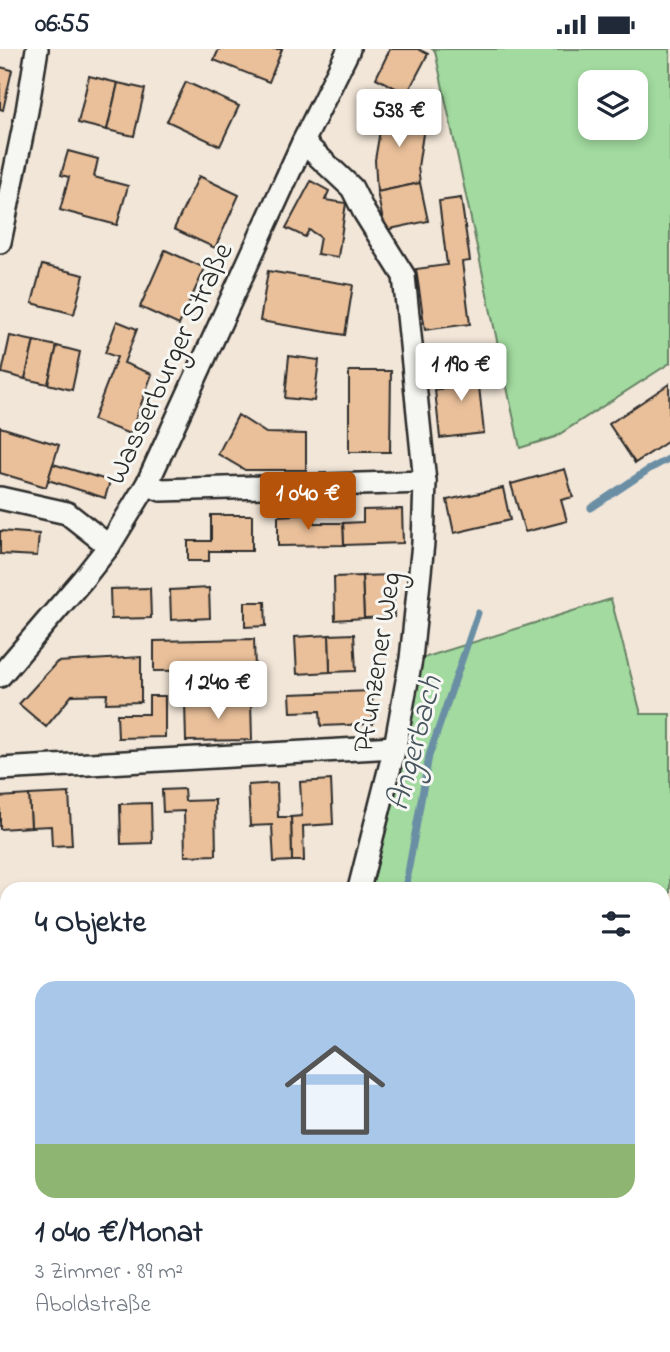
<!DOCTYPE html>
<html lang="de">
<meta charset="utf-8">
<style>
:root{--surface:#fff;--page:#f6f6f7;--text:#1f2937;--muted:#747a83;--line:#e0e1e3;--accent:#b45309}
body{margin:0;font-family:"Indie Flower",sans-serif;background:var(--page);color:var(--text);height:100vh;display:flex;flex-direction:column;font-size:26px;white-space:nowrap}
*{box-sizing:border-box;margin:0}
p{font-size:23px;color:var(--muted)}
.icon{flex:none;width:38px;height:38px;fill:none;stroke:currentColor;stroke-width:2;stroke-linecap:round;stroke-linejoin:round}
.map{position:relative;flex:1;overflow:hidden}
.side{position:absolute;left:0px;top:833px;width:670px;height:471px;display:flex;flex-direction:column;background:var(--surface);border-radius:21px 21px 0 0;box-shadow:0 4px 10px #0003}
.side>*{flex:none}
.buttons{position:absolute;left:578px;top:21px;display:grid;gap:14px}
.buttons a{display:grid;place-items:center;width:70px;height:70px;border-radius:14px;background:var(--surface);box-shadow:0 4px 10px #0003;font-size:35px}
.price{position:absolute;translate:-50% -60px;padding:0 16px;border-radius:7px;background:#fff;color:#222;font-size:23px;line-height:46px;filter:drop-shadow(0 2px 4px #0008)}
.price::after{content:'';position:absolute;left:50%;top:42px;width:21px;height:16px;margin-left:-10px;background:inherit;clip-path:polygon(0 0,100% 0,50% 100%)}
.price.active{background:var(--accent);color:#fff}
ul{padding:0;list-style:none}
li{display:grid;align-content:center;gap:14px;height:371px;padding:0 35px}
li+li{border-top:2px solid var(--line)}
li span{display:grid;place-items:center;height:217px;border-radius:21px;color:#555}
li>.icon{margin-inline-start:auto}
span .icon{width:126px;height:126px;fill:#fffc;stroke-width:1}
li b{font-size:30px}
h2{display:flex;justify-content:space-between;align-items:center;height:84px;padding:0 35px;font-size:30px}
.status{display:flex;justify-content:space-between;align-items:center;height:49px;padding:0 35px;background:var(--surface);direction:ltr}
.status svg{height:19px;fill:currentColor}
.map>svg:first-child{display:block}
</style>
<div class="status"><b>06:55</b><svg viewBox="0 0 49 12"><path d="M0 12V9h3v3zM5 12V6h3v6zM10 12V3h3v9zM15 12V0h3v12zM26 1h20v11H26zM47 4h2v5h-2z"/></svg></div>
<div class="map">
<svg width="670" height="1303" viewBox="0 0 670 1303">
<rect width="100%" height="100%" fill="#f2e6d8"/>
<filter id="ink" filterUnits="userSpaceOnUse"><feTurbulence type="fractalNoise" baseFrequency=".0143" numOctaves="2"/><feDisplacementMap in="SourceGraphic" scale="14" xChannelSelector="R" yChannelSelector="G"/><feConvolveMatrix kernelMatrix="1 2 1 2 8 2 1 2 1" color-interpolation-filters="sRGB"/></filter>
<g filter="url(#ink)">
<g fill="#a2da9f" stroke="#668265" stroke-width="2" fill-rule="evenodd">
<path d="M 432,0 L 670,0 L 670,314 L 555,388 L 520,399 L 435,2 ZM 590,33 L 635,33 L 635,79 L 590,79 Z"/>
<path d="M 611,550 L 641,665 L 670,665 L 670,1303 L 347,1303 L 346,1297 L 663,1297 L 663,840 L 371,840 L 406,704 L 423,609 Z"/>
<path d="M 0,1109 L 7,1110 L 7,1297 L 329,1297 L 329,1303 L 0,1303 Z"/>
</g>
<g fill="none" stroke-linecap="round" stroke-linejoin="round">
<g stroke="#6b8ea4" stroke-width="7">
<path d="M 591,459 L 648,421 L 670,409"/>
<path d="M 405,840 L 429,707 L 478,564"/>
<path d="M 360,1303 L 361,1297"/>
</g>
</g>
<g fill="#eac09a" stroke="#2b2b2b" stroke-width="2">
<path d="M 219,0 L 282,0 L 269,33 L 214,11 Z"/>
<path d="M 390,0 L 418,0 L 428,5 L 407,45 L 376,29 Z"/>
<path d="M 0,18 L 12,21 L 3,61 L 0,60 Z"/>
<path d="M 89,27 L 118,34 L 107,81 L 78,74 Z"/>
<path d="M 186,33 L 239,57 L 220,97 L 167,72 Z"/>
<path d="M 118,34 L 145,40 L 134,87 L 107,81 Z"/>
<path d="M 384,58 L 426,65 L 418,118 L 420,134 L 377,143 L 375,111 Z"/>
<path d="M 68,102 L 98,110 L 94,128 L 128,137 L 117,176 L 60,161 L 69,128 L 61,126 Z"/>
<path d="M 199,127 L 239,146 L 215,199 L 174,180 Z"/>
<path d="M 311,132 L 329,142 L 325,151 L 346,154 L 338,208 L 317,205 L 320,188 L 309,181 L 305,188 L 286,179 Z"/>
<path d="M 420,134 L 428,172 L 385,181 L 377,143 Z"/>
<path d="M 461,149 L 470,212 L 462,213 L 470,275 L 425,281 L 416,220 L 447,216 L 439,152 Z"/>
<path d="M 165,201 L 205,219 L 179,276 L 140,258 Z"/>
<path d="M 42,216 L 84,226 L 74,265 L 32,254 Z"/>
<path d="M 268,222 L 353,236 L 345,286 L 260,272 Z"/>
<path d="M 117,272 L 137,280 L 124,314 L 152,325 L 130,385 L 93,371 L 117,308 L 105,304 Z"/>
<path d="M 10,287 L 34,292 L 25,330 L 2,324 Z"/>
<path d="M 34,292 L 57,297 L 48,335 L 25,330 Z"/>
<path d="M 57,297 L 80,303 L 72,341 L 48,335 Z"/>
<path d="M 289,307 L 319,311 L 314,352 L 285,349 Z"/>
<path d="M 476,309 L 484,384 L 440,389 L 435,341 L 456,338 L 453,311 Z"/>
<path d="M 349,322 L 391,322 L 390,403 L 349,403 Z"/>
<path d="M 669,335 L 670,391 L 635,414 L 609,375 Z"/>
<path d="M 238,366 L 266,384 L 306,385 L 306,421 L 245,421 L 218,405 Z"/>
<path d="M 0,378 L 59,396 L 46,438 L 0,424 Z"/>
<path d="M 53,415 L 110,432 L 105,449 L 48,431 Z"/>
<path d="M 565,420 L 573,448 L 561,451 L 567,472 L 525,483 L 511,435 Z"/>
<path d="M 503,439 L 510,471 L 454,484 L 447,451 Z"/>
<path d="M 402,460 L 403,494 L 344,496 L 343,474 L 363,473 L 363,461 Z"/>
<path d="M 313,465 L 314,474 L 343,474 L 344,496 L 278,497 L 278,467 Z"/>
<path d="M 211,466 L 252,466 L 252,502 L 209,502 L 209,512 L 188,512 L 188,492 L 211,492 Z"/>
<path d="M 0,482 L 39,485 L 37,507 L 0,505 Z"/>
<path d="M 393,526 L 394,568 L 364,569 L 362,527 Z"/>
<path d="M 362,527 L 364,569 L 335,571 L 334,528 Z"/>
<path d="M 150,539 L 151,569 L 111,570 L 110,540 Z"/>
<path d="M 209,539 L 210,569 L 171,571 L 170,541 Z"/>
<path d="M 245,553 L 265,553 L 266,577 L 245,578 Z"/>
<path d="M 354,585 L 356,622 L 330,623 L 329,586 Z"/>
<path d="M 329,586 L 330,623 L 297,625 L 295,588 Z"/>
<path d="M 254,590 L 255,621 L 154,622 L 154,592 Z"/>
<path d="M 141,608 L 141,653 L 106,654 L 107,645 L 72,646 L 46,678 L 19,655 L 57,613 Z"/>
<path d="M 372,642 L 373,675 L 321,677 L 320,662 L 291,663 L 290,645 Z"/>
<path d="M 149,647 L 165,647 L 165,688 L 118,689 L 117,665 L 149,665 Z"/>
<path d="M 251,652 L 252,691 L 186,692 L 185,653 Z"/>
<path d="M 331,731 L 333,775 L 303,777 L 304,812 L 292,812 L 291,768 L 302,767 L 300,733 Z"/>
<path d="M 277,734 L 278,768 L 291,768 L 292,812 L 274,813 L 272,776 L 250,777 L 248,736 Z"/>
<path d="M 184,740 L 185,752 L 215,751 L 216,806 L 185,807 L 184,762 L 163,763 L 162,741 Z"/>
<path d="M 69,744 L 72,796 L 52,797 L 51,777 L 31,778 L 29,746 Z"/>
<path d="M 29,746 L 31,778 L 0,780 L 0,748 Z"/>
<path d="M 151,754 L 152,794 L 121,795 L 120,755 Z"/>
<rect x="0" y="898" width="7" height="27"/>
</g>
<g fill="none" stroke-linecap="round" stroke-linejoin="round">
<defs>
<path id="service" d="M 339,1297 L 339,1303"/>
<g id="minor">
<path d="M 303,93 L 352,139 L 364,163 L 404,227 L 425,433 L 423,494 L 411,610 L 395,698 L 359,840"/>
<path d="M 0,193 L 27,62 L 37,0"/>
<path d="M 147,435 L 161,441 L 425,433"/>
<path d="M 0,449 L 67,464 L 109,497"/>
<path d="M 0,627 L 83,530 L 109,497 L 147,435 L 303,93 L 349,0"/>
<path d="M 0,720 L 395,698"/>
<path d="M 0,989 L 7,989"/>
</g>
</defs>
<use href="#service" stroke="#2b2b2b" stroke-width="16"/>
<use href="#minor" stroke="#2b2b2b" stroke-width="26"/>
<use href="#service" stroke="#f6f6f2" stroke-width="10"/>
<use href="#minor" stroke="#f6f6f2" stroke-width="21"/>
</g>
</g>
<g text-anchor="middle" stroke-width="6" stroke-linejoin="round" paint-order="stroke">
<g font-size="30" fill="#2b2b2b" stroke="#f6f6f2">
<text transform="translate(168 314) rotate(-65)" y="10">Wasserburger Straße</text>
<text transform="translate(376 613) rotate(-81)" y="10">Pfunzener Weg</text>
</g>
<g font-size="32" font-style="italic" fill="#46545e" stroke="#f6f6f2">
<text transform="translate(413 694) rotate(-75)" y="11">Angerbach</text>
</g>
</g>
</svg>
<div class="buttons">
<a><svg class="icon" aria-label="layers" viewBox="0 0 24 24"><path d="M12 4l9 5-9 5-9-5zM3 14l9 5 9-5"/></svg></a>
</div>
<b class="price" style="left:399px;top:100px">538 €</b>
<b class="price" style="left:461px;top:354px">1 190 €</b>
<b class="price active" style="left:308px;top:483px">1 040 €</b>
<b class="price" style="left:218px;top:672px">1 240 €</b>
<section class="side">
<h2>4 Objekte<svg class="icon" aria-label="filters" viewBox="0 0 24 24"><path d="M4 7h16M4 17h16"/><circle cx="9" cy="7" r="2"/><circle cx="15" cy="17" r="2"/></svg></h2>
<ul>
<li><span style="background:linear-gradient(#a9c7e8 75%,#8fb573 0)"><svg class="icon" aria-label="home" viewBox="0 0 24 24"><path d="M3 11l9-7 9 7M6 9v11h12V9"/></svg></span><div><b>1 040 €/Monat</b><p>3 Zimmer · 89 m²</p><p>Aboldstraße</p></div></li>
</ul>
</section>
</div>
